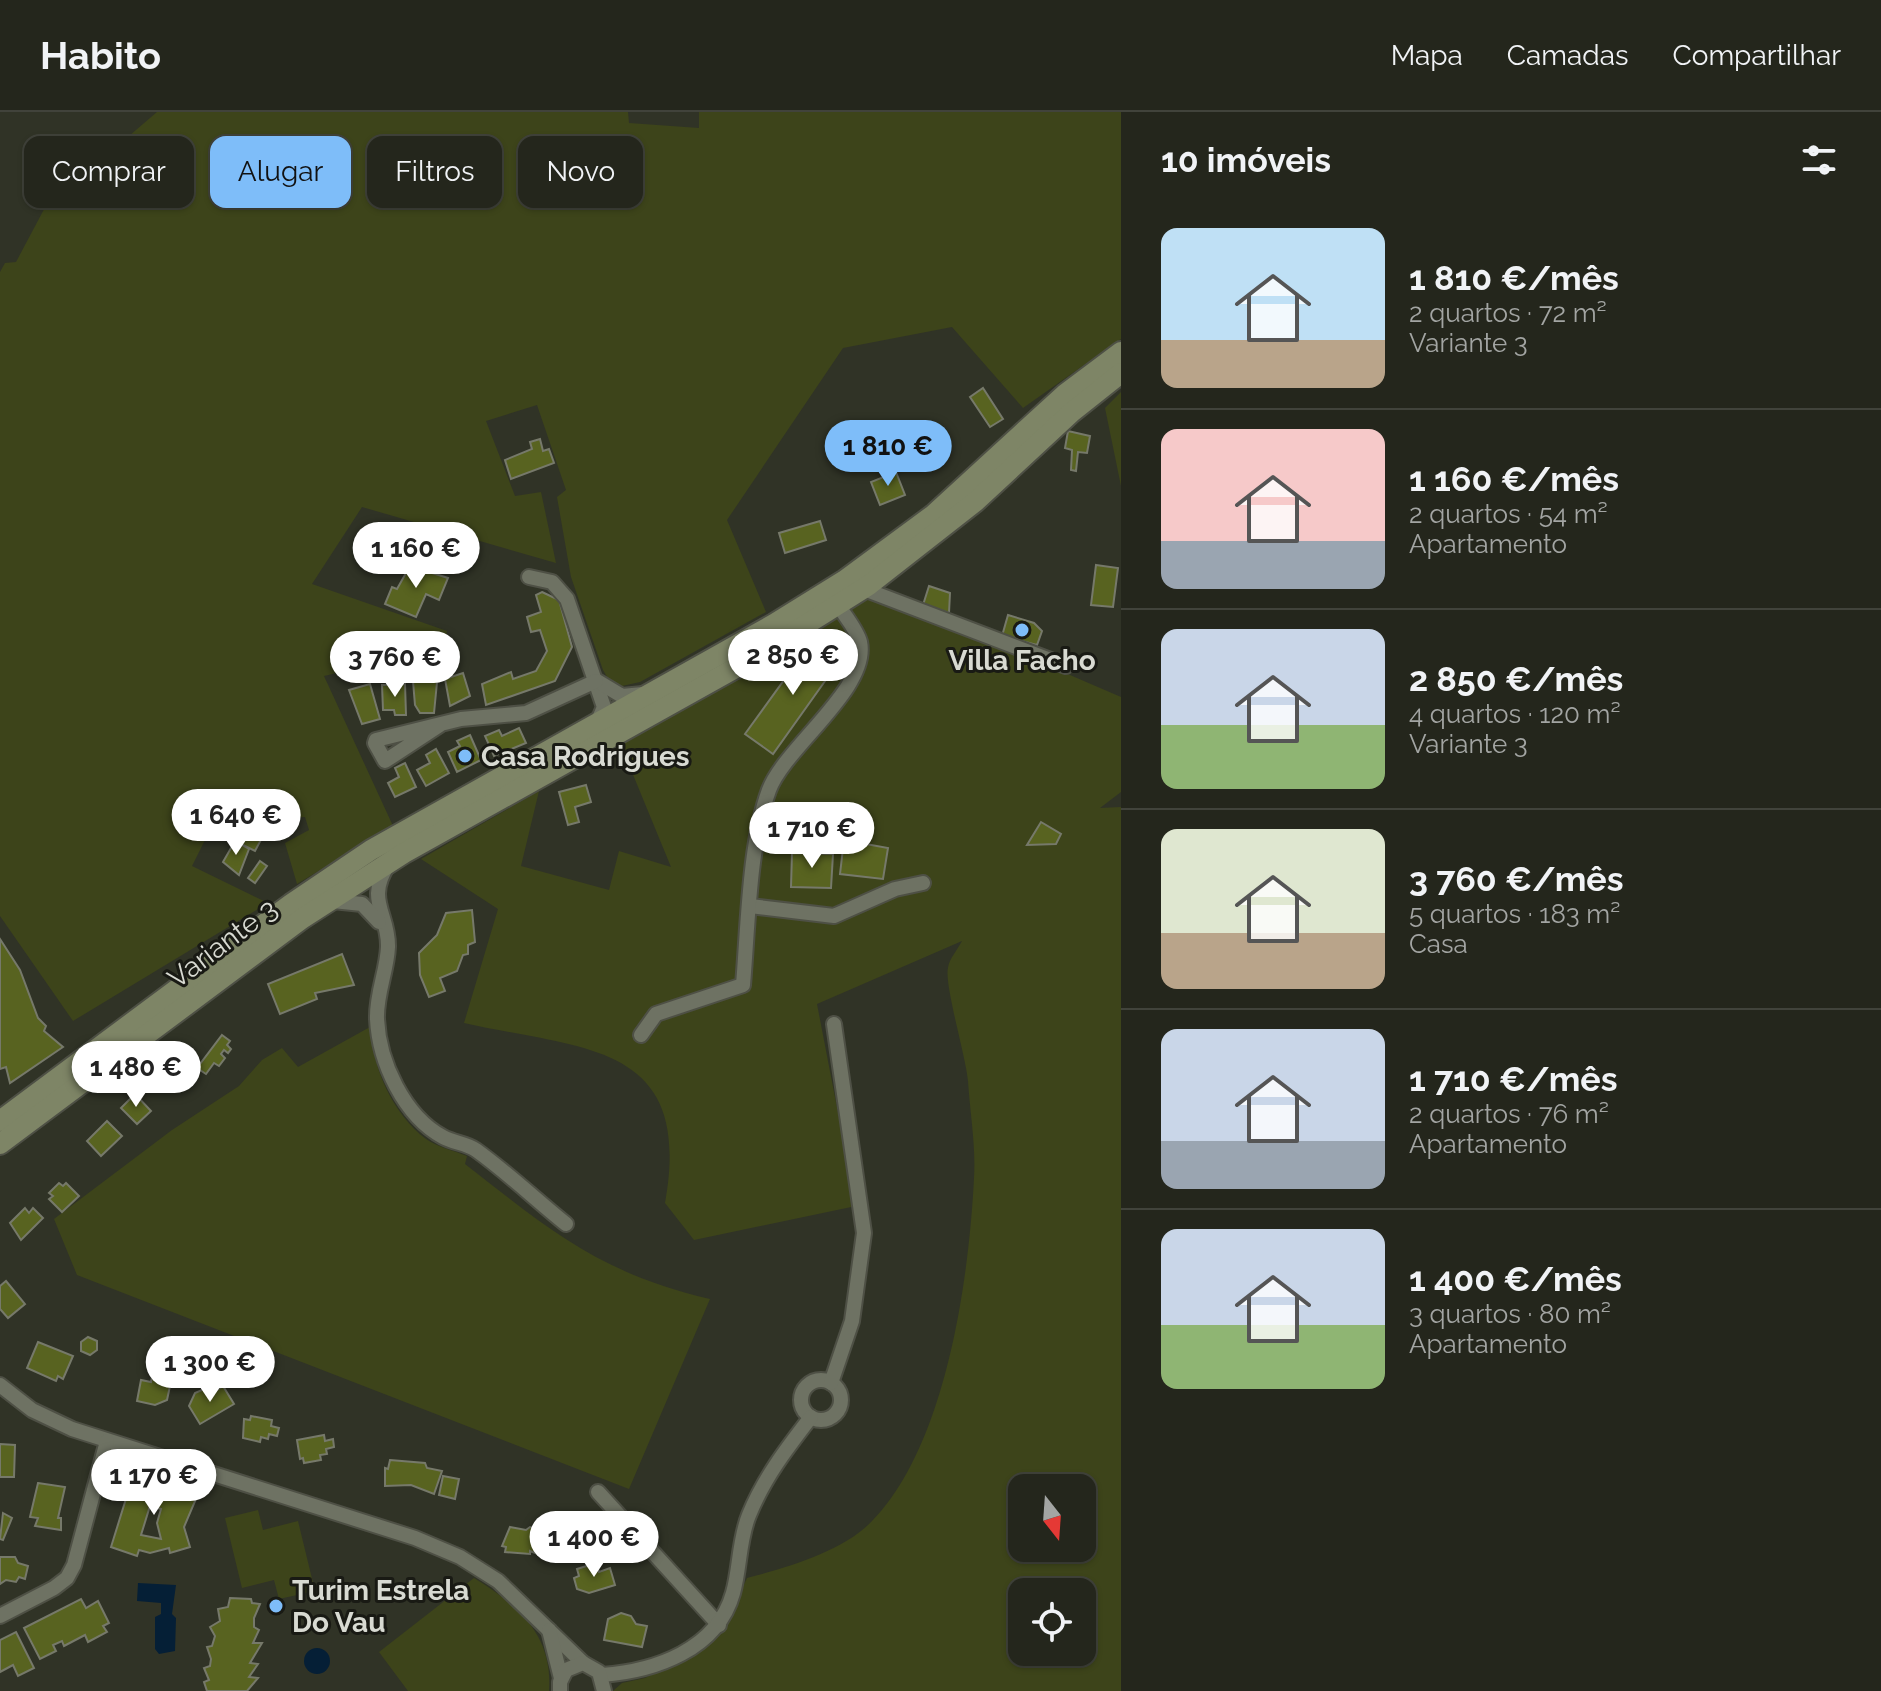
<!DOCTYPE html>
<html lang="pt">
<meta charset="utf-8">
<style>
:root{--surface:#24261c;--page:#303229;--text:#f1f3f6;--muted:#a3a5a3;--line:#41433b;--accent:#7ebdf9}
body{margin:0;font-family:Raleway,sans-serif;background:var(--page);color:var(--text);height:100vh;display:flex;flex-direction:column;font-size:30px;white-space:nowrap}
*{box-sizing:border-box;margin:0}
p{font-size:26px;color:var(--muted)}
.icon{flex:none;width:44px;height:44px;fill:none;stroke:currentColor;stroke-width:2;stroke-linecap:round;stroke-linejoin:round}
.map{position:relative;flex:1;overflow:hidden}
.sheet{display:flex;flex-direction:column;background:var(--surface);width:760px}
.sheet>*{flex:none}
.banner{position:absolute;left:24px;top:24px;width:760px;height:72px;display:flex;gap:16px}
.needle{width:52px;rotate:163deg}
.tools{position:absolute;left:1008px;top:1362px;display:grid;gap:16px}
.tools a{display:grid;place-items:center;width:88px;height:88px;border-radius:16px;background:var(--surface);box-shadow:0 2px 6px #0004,0 0 0 2px var(--line);font-size:40px}
.price{position:absolute;translate:-50% -68px;padding:0 18px;border-radius:28px;background:#fff;color:#222;font-size:26px;line-height:52px;filter:drop-shadow(0 2px 4px #0008)}
.price::after{content:'';position:absolute;left:50%;top:48px;width:24px;height:18px;margin-left:-12px;background:inherit;clip-path:polygon(0 0,100% 0,50% 100%)}
.price.active{background:var(--accent);color:#111}
ul{padding:0;list-style:none}
li{display:flex;align-items:center;gap:24px;height:200px;padding:0 40px}
li+li{border-top:2px solid var(--line)}
li span{display:grid;place-items:center;flex:none;width:224px;height:160px;border-radius:16px;color:#555}
li>.icon{margin-inline-start:auto}
span .icon{width:96px;height:96px;fill:#fffc;stroke-width:1}
li b{font-size:34px}
h2{display:flex;justify-content:space-between;align-items:center;height:96px;padding:0 40px;font-size:34px}
.chip{padding:0 28px;border-radius:16px;background:var(--surface);box-shadow:0 2px 6px #0004,0 0 0 2px var(--line);font-size:28px;line-height:72px}
.chip.active{background:var(--accent);color:#111}
header{display:flex;align-items:center;gap:48px;box-sizing:border-box;height:112px;padding:0 40px;background:var(--surface);border-bottom:2px solid var(--line)}
header strong{font-size:38px}
nav{display:flex;gap:44px;margin-inline-start:auto;font-size:28px}
main{display:flex;flex:1;min-height:0}
.map>svg:first-child{display:block}
</style>
<header>
<strong>Habito</strong>
<nav><a>Mapa</a><a>Camadas</a><a>Compartilhar</a></nav>
</header>
<main>
<div class="map">
<svg width="1121" height="1579" viewBox="0 0 1121 1579">
<rect width="100%" height="100%" fill="#303326"/>
<g fill="#3d441a" fill-rule="evenodd">
<path d="M 157,0 L 628,0 L 629,11 L 699,16 L 699,0 L 1121,0 L 1121,227 L 1023,296 L 952,215 L 843,236 L 727,408 L 766,500 L 640,570 L 622,574 L 610,570 L 603,558 L 571,465 L 557,385 L 566,378 L 537,293 L 486,309 L 515,384 L 541,380 L 556,451 L 362,395 L 312,472 L 447,519 L 444,536 L 324,564 L 393,714 L 297,772 L 285,731 L 309,718 L 305,705 L 290,706 L 285,717 L 279,720 L 225,688 L 192,754 L 268,791 L 73,909 L 0,804 L 0,160 L 5,151 L 16,150 L 50,86 L 59,33 L 129,24 Z"/>
<path d="M 1121,280 L 1121,374 L 1105,296 Z"/>
<path d="M 875,479 L 1121,585 L 1121,680 L 1100,696 L 1121,695 L 1121,1579 L 613,1579 L 622,1571 L 645,1566 L 677,1550 L 725,1515 L 747,1466 C 786,1456 844,1439 872,1409 C 946,1334 969,1167 974,1066 C 976,1034 970,1001 968,969 C 966,945 944,872 948,856 C 949,847 958,837 962,829 L 817,892 L 856,1094 L 694,1128 L 665,1091 C 694,930 584,938 464,911 L 498,797 L 421,747 L 539,679 L 521,754 L 609,778 L 619,739 L 671,755 L 620,631 ZM 1022,1376 L 1082,1376 L 1082,1436 L 1022,1436 ZM 1022,1480 L 1082,1480 L 1082,1540 L 1022,1540 Z"/>
<path d="M 370,915 C 373,956 392,1001 426,1027 C 437,1035 455,1039 467,1044 L 465,1052 C 552,1120 600,1161 710,1187 L 629,1377 L 77,1163 L 54,1107 L 172,1018 L 239,974 L 262,948 L 282,936 L 298,955 Z"/>
<path d="M 258,1398 L 263,1418 L 298,1409 L 315,1479 L 279,1487 L 274,1468 L 242,1476 L 225,1406 Z"/>
<path d="M 474,1466 C 518,1493 553,1523 549,1579 L 408,1579 L 379,1540 Z"/>
</g>
<g fill="#051f36">
<path d="M 138,1471 L 176,1473 L 172,1502 L 176,1506 L 175,1539 L 159,1542 L 155,1537 L 155,1505 L 161,1502 L 161,1491 L 137,1489 Z"/>
<circle cx="317" cy="1549" r="13"/>
</g>
<g fill="#586320" stroke="#76796a" stroke-width="2" fill-rule="evenodd">
<path d="M 983,276 L 1003,307 L 990,315 L 970,285 Z"/>
<path d="M 1068,319 L 1090,324 L 1087,341 L 1078,340 L 1076,359 L 1071,358 L 1072,338 L 1065,336 Z"/>
<path d="M 540,327 L 543,339 L 549,337 L 554,351 L 511,367 L 505,348 L 532,337 L 530,330 Z"/>
<path d="M 896,360 L 905,383 L 880,393 L 871,370 Z"/>
<path d="M 820,409 L 826,428 L 785,441 L 779,421 Z"/>
<path d="M 1096,453 L 1118,456 L 1113,495 L 1091,493 Z"/>
<path d="M 410,454 L 448,466 L 439,488 L 426,482 L 416,505 L 385,492 L 392,475 L 397,477 Z"/>
<path d="M 929,474 L 950,481 L 949,501 L 923,493 Z"/>
<path d="M 542,480 L 559,488 L 572,535 L 555,569 L 486,593 L 482,572 L 511,560 L 513,567 L 536,559 L 547,539 L 540,518 L 531,520 L 527,505 L 541,500 L 536,483 Z"/>
<path d="M 1008,503 L 1034,511 L 1042,519 L 1037,533 L 1002,524 Z"/>
<path d="M 813,528 L 840,548 L 773,642 L 745,622 Z"/>
<path d="M 438,560 L 434,601 L 420,601 L 415,593 L 413,569 L 422,568 L 422,562 Z"/>
<path d="M 463,561 L 470,584 L 450,594 L 445,567 Z"/>
<path d="M 370,572 L 380,607 L 362,612 L 349,578 Z"/>
<path d="M 405,572 L 406,603 L 395,603 L 394,598 L 383,598 L 382,573 Z"/>
<path d="M 519,616 L 526,631 L 494,644 L 485,624 L 499,618 L 502,624 Z"/>
<path d="M 470,623 L 481,648 L 457,660 L 448,640 L 460,634 L 457,629 Z"/>
<path d="M 436,637 L 449,661 L 426,674 L 417,658 L 430,651 L 426,643 Z"/>
<path d="M 405,651 L 416,675 L 395,685 L 388,671 L 399,665 L 395,656 Z"/>
<path d="M 586,673 L 591,690 L 575,695 L 579,710 L 568,713 L 559,680 Z"/>
<path d="M 246,707 L 263,715 L 259,722 L 263,724 L 255,739 L 235,729 Z"/>
<path d="M 1041,710 L 1061,722 L 1056,732 L 1027,733 Z"/>
<path d="M 844,728 L 888,736 L 883,767 L 840,762 Z"/>
<path d="M 235,729 L 249,737 L 239,763 L 223,750 Z"/>
<path d="M 792,741 L 833,742 L 831,776 L 791,775 Z"/>
<path d="M 260,749 L 267,754 L 255,771 L 248,766 Z"/>
<path d="M 472,798 L 475,830 L 468,833 L 468,842 L 463,843 L 457,859 L 440,866 L 445,879 L 429,885 L 420,863 L 419,841 L 437,823 L 446,801 Z"/>
<path d="M 0,827 L 20,858 L 38,906 L 46,914 L 44,919 L 63,935 L 10,971 L 6,955 L 0,957 Z"/>
<path d="M 342,842 L 354,873 L 315,881 L 317,887 L 280,902 L 268,872 Z"/>
<path d="M 222,923 L 230,929 L 227,933 L 231,937 L 228,941 L 224,938 L 221,942 L 225,946 L 219,954 L 214,951 L 206,962 L 197,956 Z"/>
<path d="M 135,982 L 151,999 L 137,1012 L 121,996 Z"/>
<path d="M 107,1009 L 122,1024 L 101,1044 L 87,1029 Z"/>
<path d="M 59,1071 L 63,1074 L 66,1071 L 79,1084 L 62,1100 L 49,1087 L 53,1084 L 49,1081 Z"/>
<path d="M 25,1096 L 29,1101 L 33,1096 L 43,1106 L 21,1128 L 10,1111 Z"/>
<path d="M 6,1169 L 25,1192 L 8,1206 L 0,1197 L 0,1174 Z"/>
<path d="M 88,1225 L 97,1229 L 97,1238 L 90,1243 L 81,1239 L 81,1230 Z"/>
<path d="M 38,1230 L 73,1244 L 63,1267 L 58,1264 L 56,1269 L 27,1256 Z"/>
<path d="M 158,1257 L 173,1260 L 167,1288 L 155,1293 L 137,1289 L 141,1268 L 151,1270 L 152,1265 L 156,1266 Z"/>
<path d="M 223,1274 L 234,1292 L 200,1312 L 189,1294 L 195,1281 L 204,1277 L 214,1280 Z"/>
<path d="M 251,1304 L 272,1308 L 271,1314 L 279,1316 L 277,1324 L 269,1322 L 268,1327 L 261,1325 L 260,1330 L 243,1326 L 244,1307 L 250,1308 Z"/>
<path d="M 324,1323 L 325,1329 L 333,1327 L 334,1335 L 326,1337 L 327,1342 L 320,1343 L 321,1348 L 304,1351 L 303,1346 L 300,1347 L 297,1328 Z"/>
<path d="M 0,1332 L 15,1333 L 14,1365 L 0,1365 Z"/>
<path d="M 390,1348 L 425,1351 L 427,1356 L 442,1359 L 434,1382 L 411,1373 L 385,1374 L 385,1356 L 388,1357 Z"/>
<path d="M 134,1361 L 198,1382 L 184,1415 L 190,1435 L 170,1441 L 169,1436 L 150,1441 L 139,1438 L 137,1444 L 111,1435 ZM 150,1394 L 161,1397 L 157,1411 L 161,1427 L 141,1423 Z"/>
<path d="M 443,1364 L 459,1367 L 455,1387 L 439,1383 Z"/>
<path d="M 38,1371 L 65,1375 L 58,1406 L 61,1406 L 61,1418 L 35,1414 L 38,1406 L 30,1405 Z"/>
<path d="M 3,1401 L 12,1406 L 3,1428 L 0,1427 Z"/>
<path d="M 510,1415 L 526,1418 L 530,1415 L 561,1426 L 553,1448 L 530,1439 L 530,1442 L 505,1440 L 506,1435 L 502,1434 Z"/>
<path d="M 0,1445 L 15,1445 L 18,1451 L 28,1454 L 25,1467 L 19,1465 L 16,1470 L 6,1468 L 0,1472 Z"/>
<path d="M 596,1451 L 599,1460 L 610,1456 L 615,1473 L 589,1481 L 577,1477 L 574,1466 L 579,1464 L 577,1457 Z"/>
<path d="M 230,1486 L 251,1487 L 252,1491 L 260,1492 L 254,1506 L 254,1515 L 259,1518 L 253,1531 L 262,1531 L 250,1551 L 258,1552 L 249,1565 L 258,1566 L 247,1579 L 207,1579 L 204,1570 L 209,1568 L 204,1556 L 210,1554 L 211,1547 L 207,1535 L 212,1534 L 215,1524 L 210,1515 L 220,1509 L 218,1497 L 228,1495 Z"/>
<path d="M 81,1487 L 86,1496 L 98,1489 L 109,1511 L 103,1514 L 107,1520 L 88,1530 L 85,1523 L 64,1534 L 62,1529 L 53,1533 L 56,1539 L 40,1547 L 24,1516 Z"/>
<path d="M 621,1501 L 631,1504 L 636,1512 L 647,1514 L 642,1535 L 604,1528 L 608,1507 Z"/>
<path d="M 16,1520 L 34,1556 L 18,1564 L 13,1553 L 0,1560 L 0,1528 Z"/>
</g>
<g fill="none" stroke-linecap="round" stroke-linejoin="round">
<defs>
<g id="minor">
<path d="M 529,465 L 552,470 L 567,487 L 604,595 L 597,611"/>
<path d="M 864,477 L 1066,554"/>
<path d="M 597,569 L 622,584 L 643,582"/>
<path d="M 440,613 L 385,649 L 375,631 L 376,628 L 461,607 L 526,601 L 596,569"/>
<path d="M 388,753 C 365,788 389,802 388,835 C 387,859 376,882 377,907 C 379,950 404,1004 443,1025 C 454,1031 466,1031 476,1038 C 508,1061 536,1088 566,1112"/>
<path d="M 333,789 L 362,792 L 379,810"/>
<path d="M 750,794 L 834,804 L 895,777 L 923,771"/>
<path d="M 641,923 L 656,902 L 743,873 C 748,815 749,732 769,678 C 785,635 870,576 860,530 C 857,518 845,504 838,493"/>
<circle cx="821" cy="1288" r="20"/>
<path d="M 831,1271 L 852,1209 L 864,1121 L 834,912"/>
<path d="M 0,1273 L 32,1298 L 72,1317 L 415,1426 L 460,1445 L 498,1469 L 583,1551"/>
<path d="M 598,1380 L 719,1513"/>
<path d="M 0,1504 L 54,1476 L 67,1466 L 74,1453 L 107,1329"/>
<path d="M 549,1518 L 561,1566"/>
<path d="M 602,1563 C 655,1559 717,1538 733,1481 C 740,1456 739,1427 749,1403 C 764,1366 787,1336 811,1305"/>
<path d="M 560,1579 L 560,1570 L 566,1558 L 583,1551 L 599,1560 L 604,1579"/>
</g>
<g id="secondary">
<path d="M 0,1009 L 291,792 L 371,738 L 774,512 L 845,468 L 933,403 L 1065,282 L 1121,240"/>
<path d="M 0,1032 L 303,806 L 404,741 L 748,549 L 869,473 L 975,390 L 1072,300 L 1121,261"/>
</g>
</defs>
<use href="#minor" stroke="#4e5045" stroke-width="18"/>
<use href="#secondary" stroke="#4e5045" stroke-width="24"/>
<use href="#minor" stroke="#6e7263" stroke-width="14"/>
<use href="#secondary" stroke="#7e8566" stroke-width="20"/>
</g>
<g fill="#7ebdf9" stroke="#191a14" stroke-width="3">
<circle cx="1022" cy="518" r="8"/>
<circle cx="465" cy="644" r="8"/>
<circle cx="276" cy="1494" r="8"/>
</g>
<g text-anchor="middle" stroke-width="6" stroke-linejoin="round" paint-order="stroke">
<g font-size="28" font-weight="bold" fill="#d8dad2" stroke="#191a14" text-anchor="start">
<text x="1022" y="558" text-anchor="middle">Villa Facho</text>
<text x="481" y="654">Casa Rodrigues</text>
<text x="292" y="1488">Turim Estrela<tspan x="292" dy="32">Do Vau</tspan></text>
</g>
<g font-size="28" fill="#d8dad2" stroke="#191a14">
<text transform="translate(222 831) rotate(-37)" y="10">Variante 3</text>
</g>
</g>
</svg>
<div class="tools">
<a><svg class="needle" viewBox="-14 -14 28 28"><path d="M0-13l5 13h-10z" fill="#e53935"/><path d="M0 13l5-13h-10z" fill="#a3a5a3"/></svg></a>
<a><svg class="icon" aria-label="locate" viewBox="0 0 24 24"><circle cx="12" cy="12" r="6"/><path d="M12 2v4M12 18v4M2 12h4M18 12h4"/></svg></a>
</div>
<b class="price active" style="left:888px;top:376px">1 810 €</b>
<b class="price" style="left:416px;top:478px">1 160 €</b>
<b class="price" style="left:793px;top:585px">2 850 €</b>
<b class="price" style="left:395px;top:587px">3 760 €</b>
<b class="price" style="left:236px;top:745px">1 640 €</b>
<b class="price" style="left:812px;top:758px">1 710 €</b>
<b class="price" style="left:136px;top:997px">1 480 €</b>
<b class="price" style="left:210px;top:1292px">1 300 €</b>
<b class="price" style="left:154px;top:1405px">1 170 €</b>
<b class="price" style="left:594px;top:1467px">1 400 €</b>
<div class="banner">
<a class="chip">Comprar</a>
<a class="chip active">Alugar</a>
<a class="chip">Filtros</a>
<a class="chip">Novo</a>
</div>
</div>
<section class="sheet">
<h2>10 imóveis<svg class="icon" aria-label="filters" viewBox="0 0 24 24"><path d="M4 7h16M4 17h16"/><circle cx="9" cy="7" r="2"/><circle cx="15" cy="17" r="2"/></svg></h2>
<ul>
<li><span style="background:linear-gradient(#bfe0f5 70%,#b9a48a 0)"><svg class="icon" aria-label="home" viewBox="0 0 24 24"><path d="M3 11l9-7 9 7M6 9v11h12V9"/></svg></span><div><b>1 810 €/mês</b><p>2 quartos · 72 m²</p><p>Variante 3</p></div></li>
<li><span style="background:linear-gradient(#f6c9c9 70%,#9aa5b1 0)"><svg class="icon" aria-label="home" viewBox="0 0 24 24"><path d="M3 11l9-7 9 7M6 9v11h12V9"/></svg></span><div><b>1 160 €/mês</b><p>2 quartos · 54 m²</p><p>Apartamento</p></div></li>
<li><span style="background:linear-gradient(#c9d6e8 60%,#8fb573 0)"><svg class="icon" aria-label="home" viewBox="0 0 24 24"><path d="M3 11l9-7 9 7M6 9v11h12V9"/></svg></span><div><b>2 850 €/mês</b><p>4 quartos · 120 m²</p><p>Variante 3</p></div></li>
<li><span style="background:linear-gradient(#dfe7d0 65%,#b9a48a 0)"><svg class="icon" aria-label="home" viewBox="0 0 24 24"><path d="M3 11l9-7 9 7M6 9v11h12V9"/></svg></span><div><b>3 760 €/mês</b><p>5 quartos · 183 m²</p><p>Casa</p></div></li>
<li><span style="background:linear-gradient(#c9d6e8 70%,#9aa5b1 0)"><svg class="icon" aria-label="home" viewBox="0 0 24 24"><path d="M3 11l9-7 9 7M6 9v11h12V9"/></svg></span><div><b>1 710 €/mês</b><p>2 quartos · 76 m²</p><p>Apartamento</p></div></li>
<li><span style="background:linear-gradient(#c9d6e8 60%,#8fb573 0)"><svg class="icon" aria-label="home" viewBox="0 0 24 24"><path d="M3 11l9-7 9 7M6 9v11h12V9"/></svg></span><div><b>1 400 €/mês</b><p>3 quartos · 80 m²</p><p>Apartamento</p></div></li>
</ul>
</section>
</main>
